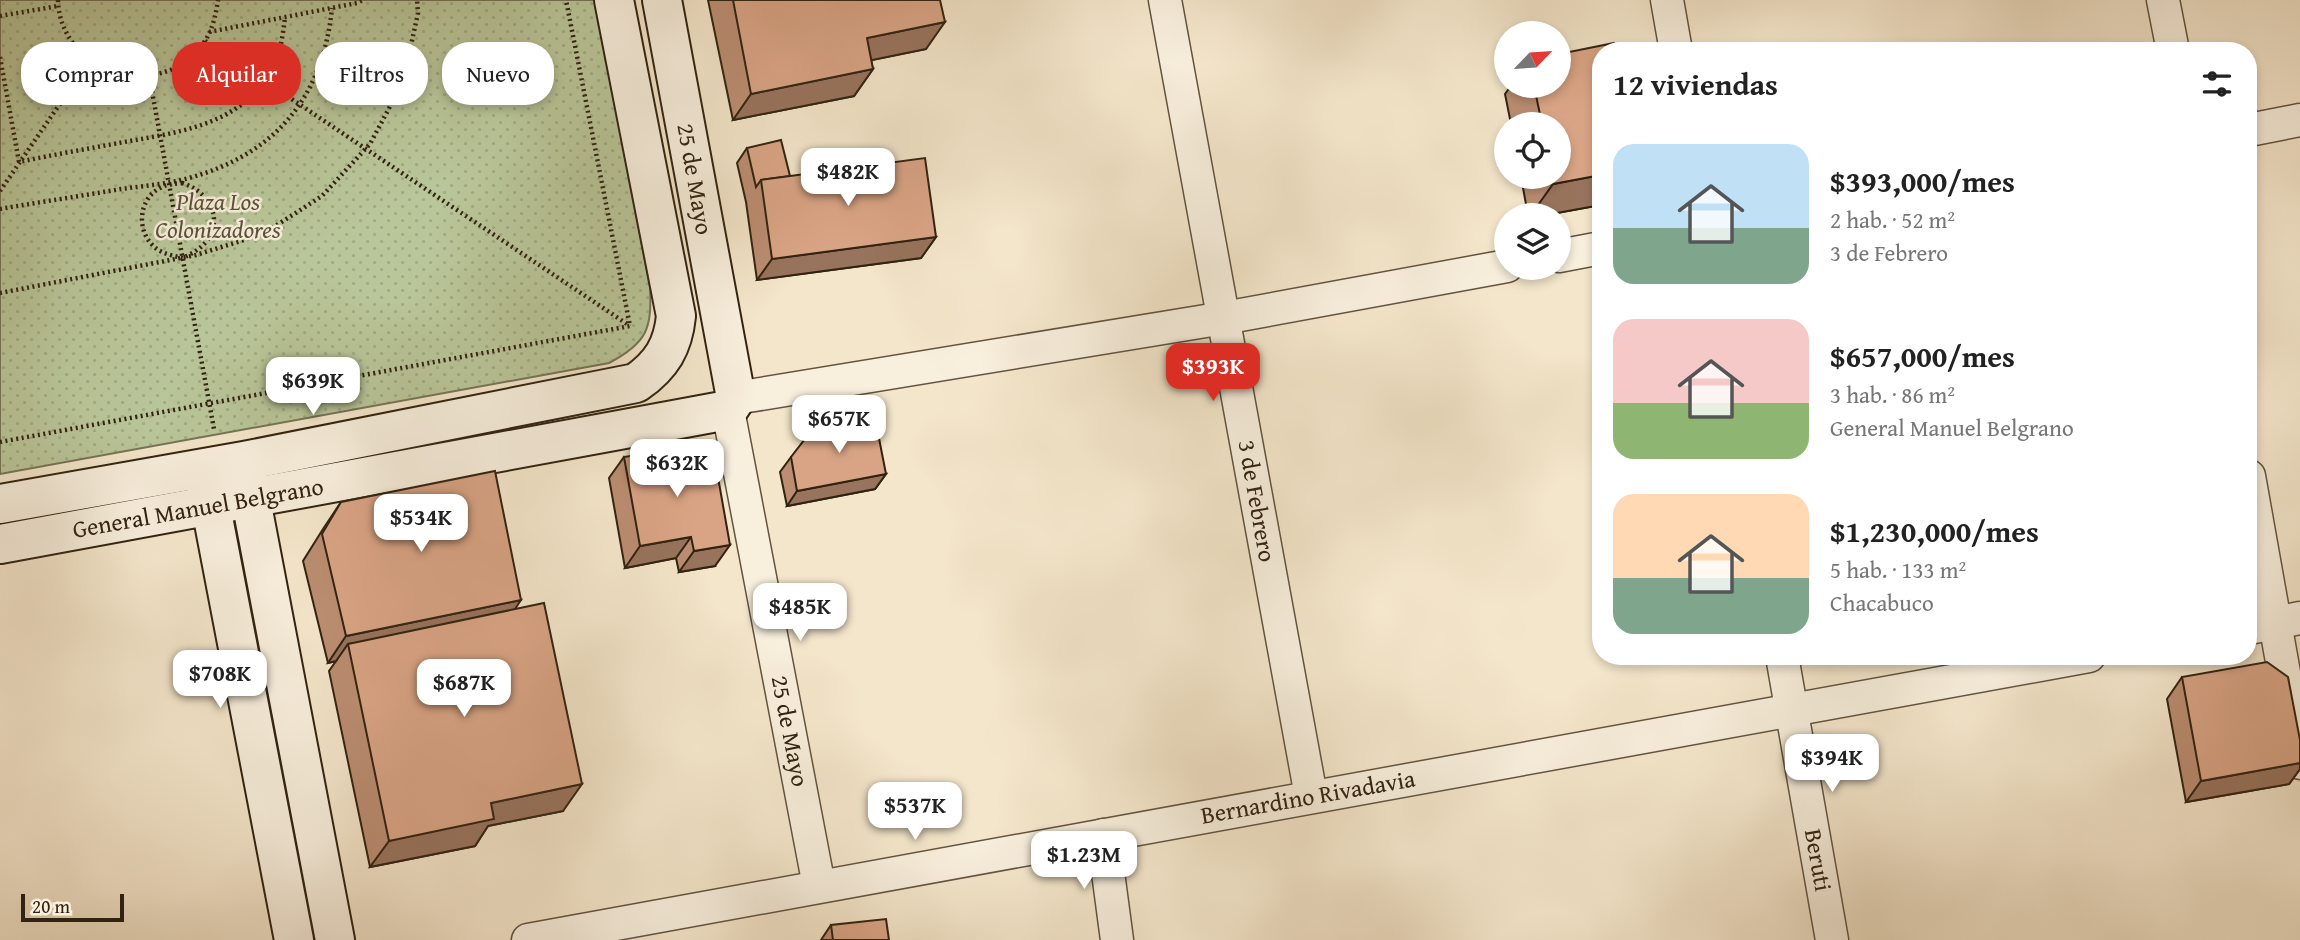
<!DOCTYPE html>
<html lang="es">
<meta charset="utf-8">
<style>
:root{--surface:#fff;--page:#f6f6f6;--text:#222;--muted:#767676;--accent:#d93025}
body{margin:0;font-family:"Gentium Book Plus",serif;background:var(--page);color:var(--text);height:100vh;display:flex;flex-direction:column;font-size:26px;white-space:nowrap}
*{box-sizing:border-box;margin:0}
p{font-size:23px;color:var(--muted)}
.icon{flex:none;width:38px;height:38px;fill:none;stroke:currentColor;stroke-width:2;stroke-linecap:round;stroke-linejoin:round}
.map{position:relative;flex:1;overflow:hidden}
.details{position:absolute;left:1592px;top:42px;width:665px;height:623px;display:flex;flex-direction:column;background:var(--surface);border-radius:28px;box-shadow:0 4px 10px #0003}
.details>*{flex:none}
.hud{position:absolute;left:21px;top:42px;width:665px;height:63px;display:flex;gap:14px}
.needle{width:46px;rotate:65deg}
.buttons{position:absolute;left:1494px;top:21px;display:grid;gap:14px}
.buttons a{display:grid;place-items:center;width:77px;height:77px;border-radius:50%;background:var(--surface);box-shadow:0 4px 10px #0003;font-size:35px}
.scale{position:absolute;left:21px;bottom:18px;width:103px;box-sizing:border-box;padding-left:7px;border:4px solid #312311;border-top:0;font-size:19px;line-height:24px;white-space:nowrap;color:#312311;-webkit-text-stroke:5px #f8efdd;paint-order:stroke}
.price{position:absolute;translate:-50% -60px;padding:0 16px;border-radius:14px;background:#fff;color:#222;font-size:23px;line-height:46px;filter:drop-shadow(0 2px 4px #0008)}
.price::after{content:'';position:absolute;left:50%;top:42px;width:21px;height:16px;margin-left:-10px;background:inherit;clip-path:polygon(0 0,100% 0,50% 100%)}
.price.selected{background:var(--accent);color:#fff}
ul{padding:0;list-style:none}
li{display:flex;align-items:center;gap:21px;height:175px;padding:0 21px}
li span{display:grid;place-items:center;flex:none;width:196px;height:140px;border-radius:21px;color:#555}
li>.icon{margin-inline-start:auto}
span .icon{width:84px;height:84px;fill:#fffc;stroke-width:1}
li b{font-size:30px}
h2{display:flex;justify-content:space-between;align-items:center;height:84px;padding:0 21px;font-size:30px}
.pill{padding:0 24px;border-radius:28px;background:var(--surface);box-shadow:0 4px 10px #0003;font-size:24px;line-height:63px}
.pill.selected{background:var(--accent);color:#fff}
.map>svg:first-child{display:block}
</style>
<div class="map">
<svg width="2300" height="940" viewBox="0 0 2300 940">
<defs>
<pattern id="grass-dots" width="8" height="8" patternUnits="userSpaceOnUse" patternTransform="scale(1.75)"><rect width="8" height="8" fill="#b9c699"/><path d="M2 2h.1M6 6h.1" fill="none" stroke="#a0aa83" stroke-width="1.8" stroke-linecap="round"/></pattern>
</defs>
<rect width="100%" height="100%" fill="#f4e6cb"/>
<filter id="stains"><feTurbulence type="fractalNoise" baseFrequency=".00286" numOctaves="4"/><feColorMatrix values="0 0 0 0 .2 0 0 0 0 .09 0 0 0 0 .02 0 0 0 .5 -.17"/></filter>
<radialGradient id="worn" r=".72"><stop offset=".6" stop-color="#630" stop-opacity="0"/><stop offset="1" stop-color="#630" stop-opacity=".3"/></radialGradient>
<path fill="url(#grass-dots)" stroke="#757455" stroke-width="2" d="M 0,0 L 595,0 L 650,287 C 652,329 647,343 609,363 L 0,474 Z"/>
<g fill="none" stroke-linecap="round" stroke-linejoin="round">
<defs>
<g id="street">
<path d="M 1165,0 L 1311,796"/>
<path d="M 1667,0 L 1676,51"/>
<path d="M 2163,0 L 2173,51"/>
<path d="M 2249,130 L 2300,120"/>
<path d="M 1559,256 L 1601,248"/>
<path d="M 736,398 L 1224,318 L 1507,266"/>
<path d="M 728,410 L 819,886"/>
<path d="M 2249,476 L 2300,763"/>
<path d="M 2249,628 L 2300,618"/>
<path d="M 1782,656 L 1832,940"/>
<path d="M 1103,835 L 1117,940"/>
<path d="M 528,940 L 2089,656"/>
</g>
<g id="secondary">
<path d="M 246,474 L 335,940"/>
<path d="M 206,481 L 294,940"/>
<path d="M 0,504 L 244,461 L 636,383 C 662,365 673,346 676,316 L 614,0"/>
<path d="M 0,544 L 728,410 L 736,398 L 662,0"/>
</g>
</defs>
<use href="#street" stroke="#625440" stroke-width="35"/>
<use href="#secondary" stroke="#312311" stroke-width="42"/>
<g stroke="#312311" stroke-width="4.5" stroke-dasharray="2 3.5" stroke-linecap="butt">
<path d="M 58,0 C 60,75 165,104 205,41 C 213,28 216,14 218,0"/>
<path d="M 0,16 L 58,6"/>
<path d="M 209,32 L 357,3 L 363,0"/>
<path d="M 205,41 L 630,326"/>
<path d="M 0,57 L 19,162 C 52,155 86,149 119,143 C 172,133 228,128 264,83 C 279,66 282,40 285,18"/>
<path d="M 149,75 L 214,429"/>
<path d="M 182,183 C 205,190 222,212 210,236 C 204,247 193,253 183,258 C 174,256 164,254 157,249 C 136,234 137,200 160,188 C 167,184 174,184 182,183 Z"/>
<path d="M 0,191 L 90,60"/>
<path d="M 0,209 C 40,202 81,196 121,189 C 143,186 167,184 189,178 C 276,154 323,97 332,8"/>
<path d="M 0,293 L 196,255 L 263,234 L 322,196 L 370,144 L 403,82 L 418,13 L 417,0"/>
<path d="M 0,442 L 630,326 L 566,0"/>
</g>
<use href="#street" stroke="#f8efdd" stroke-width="32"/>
<use href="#secondary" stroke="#f8efdd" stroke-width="38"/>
</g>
<g fill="#bb8d72" stroke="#312311" stroke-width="2">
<path d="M 708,0 L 940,0 L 926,49 L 871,60 L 873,69 L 854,96 L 733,120 Z"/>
<path d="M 1511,86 L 1559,86 L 1601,205 L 1546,215 L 1528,215 L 1521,177 L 1559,177 L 1559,124 L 1511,124 L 1505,94 Z"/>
<path d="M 747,148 L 790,176 L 936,237 L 921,258 L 757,280 L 746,202 L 737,163 Z"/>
<path d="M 624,457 L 715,566 L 679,572 L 676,558 L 625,568 L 609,478 Z"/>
<path d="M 791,457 L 886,474 L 875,489 L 787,506 L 780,472 Z"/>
<path d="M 341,502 L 515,609 L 563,811 L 488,826 L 475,846 L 370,867 L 329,671 L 336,661 L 328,663 L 303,561 L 323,529 Z"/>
<path d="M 2182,677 L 2300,740 L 2300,769 L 2289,784 L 2186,802 L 2167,699 Z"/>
<path d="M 831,925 L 889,940 L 821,940 Z"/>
</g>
<g fill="#98735d" stroke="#312311" stroke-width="2">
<path d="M 945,22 L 926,49 L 848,65 L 867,38 Z"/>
<path d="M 873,69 L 854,96 L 733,120 L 751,94 Z"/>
<path d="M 1601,175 L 1601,205 L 1546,215 L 1531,215 L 1553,184 Z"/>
<path d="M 936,237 L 921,258 L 757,280 L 772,259 Z"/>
<path d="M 886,474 L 875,489 L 787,506 L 797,491 Z"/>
<path d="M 691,537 L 676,558 L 625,568 L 640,546 Z"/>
<path d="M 730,545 L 715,566 L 679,572 L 694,551 Z"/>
<path d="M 521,600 L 503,627 L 348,644 L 336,661 L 328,663 L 346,636 Z"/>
<path d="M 2300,763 L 2300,769 L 2289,784 L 2186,802 L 2201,781 Z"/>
<path d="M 582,784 L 563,811 L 488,826 L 475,846 L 370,867 L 389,841 L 491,803 Z"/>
</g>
<g fill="#d9a485" stroke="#312311" stroke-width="2">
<path d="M 733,0 L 940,0 L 945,22 L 867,38 L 873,69 L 751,94 Z"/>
<path d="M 1614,43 L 1616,51 L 1601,51 L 1601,175 L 1553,184 L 1552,177 L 1559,177 L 1559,124 L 1542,124 L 1534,86 L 1559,86 L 1559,54 Z"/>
<path d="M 781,140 L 790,176 L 761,180 L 756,187 L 747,148 Z"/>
<path d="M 925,158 L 936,237 L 772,259 L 761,180 Z"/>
<path d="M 875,418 L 886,474 L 797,491 L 791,457 L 812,430 Z"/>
<path d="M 684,447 L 716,466 L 730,545 L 694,551 L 691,537 L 640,546 L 624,457 Z"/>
<path d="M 495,471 L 521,600 L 346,636 L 322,534 L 341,502 Z"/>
<path d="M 544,603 L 582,784 L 491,803 L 494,819 L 389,841 L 348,644 Z"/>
<path d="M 2267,662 L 2288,677 L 2300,740 L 2300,763 L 2201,781 L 2182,677 Z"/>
<path d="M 886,919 L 889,940 L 833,940 L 831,925 Z"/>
</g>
<g text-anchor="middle" stroke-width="5" stroke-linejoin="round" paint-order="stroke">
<g font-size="24" fill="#312311" stroke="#f8efdd">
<text transform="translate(695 179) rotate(80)" y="8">25 de Mayo</text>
<text transform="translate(1257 501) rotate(80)" y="8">3 de Febrero</text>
<text transform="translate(198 508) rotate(-10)" y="8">General Manuel Belgrano</text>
<text transform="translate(790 731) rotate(79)" y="8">25 de Mayo</text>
<text transform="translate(1308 797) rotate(-10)" y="8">Bernardino Rivadavia</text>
<text transform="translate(1818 860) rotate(80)" y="8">Beruti</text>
</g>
<g font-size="24" font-style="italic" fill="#5a543a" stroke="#f8efdd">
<text x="218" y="210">Plaza Los<tspan x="218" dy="28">Colonizadores</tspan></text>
</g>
</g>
<rect width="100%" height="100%" filter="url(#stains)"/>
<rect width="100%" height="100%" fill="url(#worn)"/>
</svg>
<div class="buttons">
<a><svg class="needle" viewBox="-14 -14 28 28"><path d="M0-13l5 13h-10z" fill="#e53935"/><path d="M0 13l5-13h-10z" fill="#767676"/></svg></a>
<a><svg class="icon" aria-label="locate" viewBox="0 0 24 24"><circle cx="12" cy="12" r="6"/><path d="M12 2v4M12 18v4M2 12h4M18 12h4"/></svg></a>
<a><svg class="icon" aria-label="layers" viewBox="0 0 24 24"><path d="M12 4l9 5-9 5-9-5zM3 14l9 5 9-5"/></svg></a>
</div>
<div class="scale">20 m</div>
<b class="price" style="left:848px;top:208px">$482K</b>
<b class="price selected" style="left:1213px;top:403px">$393K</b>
<b class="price" style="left:313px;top:417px">$639K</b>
<b class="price" style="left:839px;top:455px">$657K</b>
<b class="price" style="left:677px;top:499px">$632K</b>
<b class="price" style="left:421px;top:554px">$534K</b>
<b class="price" style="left:800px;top:643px">$485K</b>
<b class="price" style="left:220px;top:710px">$708K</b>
<b class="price" style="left:464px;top:719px">$687K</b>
<b class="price" style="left:1832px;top:794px">$394K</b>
<b class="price" style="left:915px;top:842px">$537K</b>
<b class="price" style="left:1084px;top:891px">$1.23M</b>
<div class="hud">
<a class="pill">Comprar</a>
<a class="pill selected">Alquilar</a>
<a class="pill">Filtros</a>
<a class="pill">Nuevo</a>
</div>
<section class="details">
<h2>12 viviendas<svg class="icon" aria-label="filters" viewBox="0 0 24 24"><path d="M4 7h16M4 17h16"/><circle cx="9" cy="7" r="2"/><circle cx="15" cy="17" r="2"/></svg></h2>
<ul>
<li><span style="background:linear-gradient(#bfe0f5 60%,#7fa58c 0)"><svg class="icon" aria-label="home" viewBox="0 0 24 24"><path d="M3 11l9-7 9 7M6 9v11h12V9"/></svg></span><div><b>$393,000/mes</b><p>2 hab. · 52 m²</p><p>3 de Febrero</p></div></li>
<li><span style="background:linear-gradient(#f6c9c9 60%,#8fb573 0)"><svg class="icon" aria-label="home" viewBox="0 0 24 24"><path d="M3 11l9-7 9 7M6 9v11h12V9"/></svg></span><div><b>$657,000/mes</b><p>3 hab. · 86 m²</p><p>General Manuel Belgrano</p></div></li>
<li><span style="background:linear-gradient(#ffd9b3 60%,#7fa58c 0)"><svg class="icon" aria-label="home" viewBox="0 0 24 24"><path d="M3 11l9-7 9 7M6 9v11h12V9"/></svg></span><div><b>$1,230,000/mes</b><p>5 hab. · 133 m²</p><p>Chacabuco</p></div></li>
</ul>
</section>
</div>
